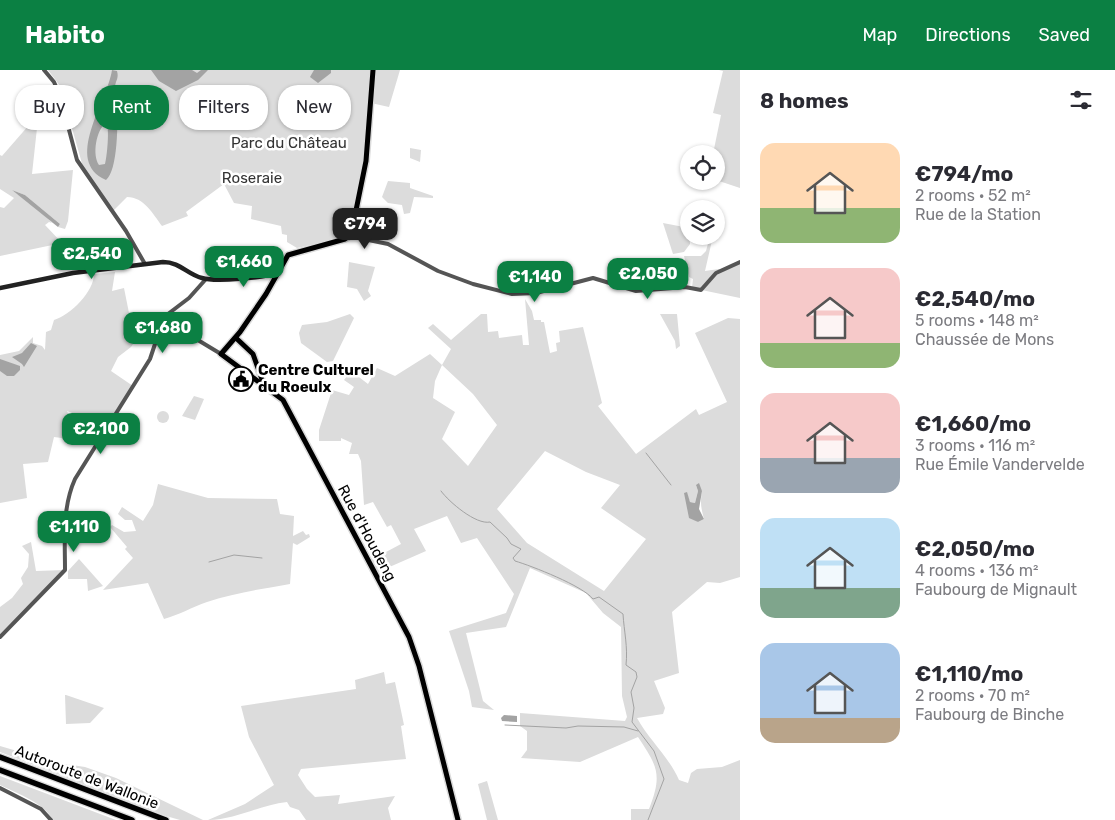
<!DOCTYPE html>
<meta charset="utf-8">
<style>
:root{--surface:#fff;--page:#f7f7f7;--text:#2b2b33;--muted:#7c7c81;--accent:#0b8043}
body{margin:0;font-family:Rubik,sans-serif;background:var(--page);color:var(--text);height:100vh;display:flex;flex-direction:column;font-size:19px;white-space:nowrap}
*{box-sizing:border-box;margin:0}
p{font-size:16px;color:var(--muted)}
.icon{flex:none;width:28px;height:28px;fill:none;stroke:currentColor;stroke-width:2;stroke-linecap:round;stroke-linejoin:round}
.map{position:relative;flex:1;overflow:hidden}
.drawer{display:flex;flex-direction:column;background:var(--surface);width:375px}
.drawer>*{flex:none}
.banner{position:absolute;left:15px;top:15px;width:475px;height:45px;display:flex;gap:10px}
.tools{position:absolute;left:680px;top:75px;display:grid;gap:10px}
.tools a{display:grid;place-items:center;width:45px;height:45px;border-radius:50%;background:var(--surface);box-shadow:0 1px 4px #0004;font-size:25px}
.price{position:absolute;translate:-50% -42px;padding:0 11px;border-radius:10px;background:var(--accent);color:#fff;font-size:16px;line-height:32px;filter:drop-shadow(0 1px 2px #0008)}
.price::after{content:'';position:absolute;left:50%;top:30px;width:15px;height:11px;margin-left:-8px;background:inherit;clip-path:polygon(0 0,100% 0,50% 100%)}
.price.current{background:#222;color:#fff}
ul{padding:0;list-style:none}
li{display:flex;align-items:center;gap:15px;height:125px;padding:0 20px}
li span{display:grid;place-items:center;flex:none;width:140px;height:100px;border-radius:15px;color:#555}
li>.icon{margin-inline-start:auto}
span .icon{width:60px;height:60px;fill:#fffc;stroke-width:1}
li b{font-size:21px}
h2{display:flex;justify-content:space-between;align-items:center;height:60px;padding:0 20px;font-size:21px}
.tag{padding:0 18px;border-radius:20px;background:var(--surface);box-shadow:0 1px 4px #0004;font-size:18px;line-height:45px}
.tag.current{background:var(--accent);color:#fff}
header{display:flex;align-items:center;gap:30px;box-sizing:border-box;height:70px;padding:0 25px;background:var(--accent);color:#fff}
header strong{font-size:24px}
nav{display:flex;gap:28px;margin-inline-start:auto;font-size:18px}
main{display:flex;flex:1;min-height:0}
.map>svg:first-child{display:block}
</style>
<header>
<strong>Habito</strong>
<nav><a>Map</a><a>Directions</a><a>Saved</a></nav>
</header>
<main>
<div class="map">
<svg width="740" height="750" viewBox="0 0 740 750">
<rect width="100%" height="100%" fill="#fff"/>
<g fill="#dcdcdc" fill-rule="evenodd">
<path d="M 48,0 L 400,0 L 389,37 L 371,33 L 366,91 L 363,90 L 350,160 L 346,161 L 342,168 L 297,178 L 287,172 L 287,165 L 282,164 L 281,156 L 251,149 L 252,136 L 234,133 L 224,114 L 186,142 L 188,146 L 162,156 C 153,144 144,127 127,127 L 113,141 L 83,97 L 60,16 Z"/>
<path d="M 719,0 L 740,0 L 740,118 L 716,110 L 716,84 L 713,84 L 721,45 L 713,43 L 723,1 Z"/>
<path d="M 29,55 L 37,58 L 32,104 L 73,100 L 68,151 L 65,159 L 58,157 L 60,154 L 25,125 L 12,120 L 42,142 L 52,153 L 49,152 L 45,155 L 62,173 L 0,186 L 0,137 L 4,138 L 14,128 L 0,119 L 0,85 L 2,86 Z"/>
<path d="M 410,78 L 421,80 L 420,92 L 410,88 Z"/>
<path d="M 388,111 L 410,113 L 410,118 L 433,126 L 433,128 L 414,127 L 410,143 L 404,144 L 402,135 L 388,133 L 382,127 Z"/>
<path d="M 663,153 L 689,158 L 690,174 L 684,182 L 673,184 Z"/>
<path d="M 710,166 L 713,166 L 705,201 L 719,199 L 720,200 L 740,192 L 740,228 L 692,218 L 693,209 L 689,207 L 684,186 L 701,186 L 706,181 Z"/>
<path d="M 349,192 L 375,197 L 368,221 L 371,226 L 364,231 L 357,219 L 347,217 Z"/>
<path d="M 115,202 L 112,221 L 124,218 L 132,258 L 148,259 L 146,272 L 135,271 L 131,277 L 118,287 L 111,301 L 133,316 L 107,356 L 67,341 L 74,358 L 73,366 L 69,369 L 54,367 L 48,392 L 23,394 L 27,428 L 0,433 L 0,285 L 19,281 L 33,267 L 33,273 L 42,276 L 45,280 L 46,262 L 51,260 L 54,250 C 71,245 94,221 94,204 Z"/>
<path d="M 525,229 L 532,241 L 534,250 L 541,250 L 541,252 L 544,252 L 550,283 L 557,281 L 556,273 L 560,272 L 559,261 L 583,257 L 602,333 L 598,336 L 636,384 L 696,339 L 699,345 L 727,332 L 695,263 L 728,248 L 740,249 L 740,507 L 720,513 L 707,512 L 672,542 L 679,603 L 654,611 L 665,638 L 663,644 L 637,648 C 649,670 669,687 679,710 L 688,713 L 691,703 L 697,699 L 722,697 L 740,690 L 740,750 L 631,750 L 631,739 L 649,739 C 663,704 657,696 638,667 L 580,692 L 521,688 L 527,680 L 527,661 L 520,656 L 520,643 L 625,651 L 627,647 L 622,626 L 621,557 L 603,543 L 586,523 L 530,498 L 506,557 L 466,563 L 483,631 L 494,640 L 472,637 L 469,621 L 449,561 L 506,543 L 514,524 L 477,468 L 461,473 L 447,446 L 414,459 L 426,481 L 378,502 L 371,490 L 401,474 L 391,455 L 387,457 L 373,432 L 364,435 L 361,391 L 358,384 L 349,384 L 352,373 L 341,368 L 341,371 L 319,371 L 319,360 L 332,320 L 349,325 L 354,317 L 344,310 L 351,301 L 368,314 L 377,298 L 395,306 L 430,284 L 442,295 L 451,279 L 428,258 L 433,254 L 451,270 L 481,244 L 487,244 L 488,262 L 498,261 L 499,268 L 522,265 L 523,275 L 529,275 ZM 442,295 L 473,324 L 497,355 L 468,396 L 442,369 L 455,342 L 433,328 L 435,311 ZM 545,381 L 586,402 L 620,415 L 601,438 L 646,469 L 604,521 L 527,473 L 497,439 ZM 696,415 L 702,421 C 700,434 701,437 704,449 L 698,452 L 692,448 L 686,422 L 690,432 L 695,433 L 698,421 Z"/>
<path d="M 350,244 L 354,248 L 333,291 L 327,292 L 301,273 L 299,263 L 302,255 L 327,252 Z"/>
<path d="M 660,244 L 677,244 L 680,276 L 676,279 L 675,271 Z"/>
<path d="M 194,326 L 204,329 L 195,350 L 182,346 Z"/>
<circle cx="163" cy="347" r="6"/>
<path d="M 158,414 L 208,428 L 277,429 L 280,444 L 294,446 L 293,466 L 303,461 L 306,465 L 309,464 L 310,467 L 297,475 L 293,473 L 290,514 C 262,519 234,523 207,532 C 192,537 179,545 164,549 L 148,513 L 103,520 L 133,488 L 125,479 L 127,477 L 110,457 L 112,455 L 124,462 L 136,461 L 132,450 L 125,450 L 118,444 L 122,437 L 143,451 L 153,435 Z"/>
<path d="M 31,472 L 36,501 L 65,500 L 0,567 L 0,537 L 12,528 L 23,514 L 21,508 L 28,497 L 29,484 L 22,476 Z"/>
<path d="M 79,489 L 103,516 L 88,521 L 87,509 L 68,509 L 68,501 Z"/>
<path d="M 384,602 L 386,614 L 395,612 L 404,655 L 401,656 L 406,689 L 301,699 L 298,705 L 307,719 L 315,727 L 340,725 L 338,734 L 395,726 L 388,738 L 391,750 L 306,750 L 299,740 L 290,737 L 287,732 C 259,735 236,750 208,750 L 245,734 L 274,715 L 249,667 L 241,636 L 356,619 L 355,610 Z"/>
<path d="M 65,625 L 66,625 L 104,638 L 90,653 L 66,654 Z"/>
<path d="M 0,676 L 58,693 L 85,697 L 116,708 L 203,750 L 180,750 L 166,746 L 0,682 Z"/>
<path d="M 0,706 L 116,750 L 53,750 C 43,732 18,724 0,715 Z"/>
<path d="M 487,711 L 498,750 L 487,750 L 478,714 Z"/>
</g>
<g fill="#a3a3a3" fill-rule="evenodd">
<path d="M 112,0 L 117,1 C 119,8 116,10 115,16 C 114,21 117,29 117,35 C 118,51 118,101 106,110 C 63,91 107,33 112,0 ZM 106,53 C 110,57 107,87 105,94 L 99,95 C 92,85 96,60 106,53 Z"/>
<path d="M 151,0 L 192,0 L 197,3 L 201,0 L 208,0 L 198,10 L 176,21 L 159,11 Z"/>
<path d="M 314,0 L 331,0 L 331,3 L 318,13 L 310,7 Z"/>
<path d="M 12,120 L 25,125 L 60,154 L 58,157 Z"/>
<path d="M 31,273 L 37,276 L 24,297 L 22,294 L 12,287 L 22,283 Z"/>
<path d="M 0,289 L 20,296 L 20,300 L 14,306 L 7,306 L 0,301 Z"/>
<path d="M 699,413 L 702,421 L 699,439 L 704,449 L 698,452 L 689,448 L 684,423 L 687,422 L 690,432 L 695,433 L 698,421 L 696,415 Z"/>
<path d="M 504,645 L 517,646 L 517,652 L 502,651 L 501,648 Z"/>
</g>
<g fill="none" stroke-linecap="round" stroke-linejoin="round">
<g stroke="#a3a3a3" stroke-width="1">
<path d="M 646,383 L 671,415"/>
<path d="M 441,421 C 449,432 476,455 490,452 L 507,468 L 511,474 L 521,479 L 513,488 L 515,491 C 532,496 583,516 593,529 L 599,527 L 623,544 C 624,561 628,577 626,595 L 636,602 L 637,607 L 631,622 L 634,638 L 632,652 L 654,681 L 664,709 L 648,750"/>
<path d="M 209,492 L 234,485 L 262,488"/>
<path d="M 505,655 L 566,658 L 578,656 L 624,657 L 638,661"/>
</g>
<defs>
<g id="primary">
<path d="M 373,0 L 366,91 L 351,165 L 345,169 L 288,185 L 266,224 L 240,262 L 221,284 L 283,330 L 409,567 L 419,596 L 458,750"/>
<path d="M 236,268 L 253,284 L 264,315"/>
</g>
<g id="motorway">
<path d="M 0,687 L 166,750"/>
<path d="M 0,700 L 132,750"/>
</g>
</defs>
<use href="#primary" stroke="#dbdbdb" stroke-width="8"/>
<use href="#motorway" stroke="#dbdbdb" stroke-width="8"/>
<g stroke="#555" stroke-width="4">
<path d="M 44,0 L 54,12 L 60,26 L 77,90 L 126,161 L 145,194"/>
<path d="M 349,166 L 388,174 L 438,201 L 473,214 L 512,224 L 536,223 L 593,208 L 636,221 L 685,217 L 701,220 L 716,203 L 740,192"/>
<path d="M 163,249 L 221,284"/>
<path d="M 0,567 L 65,500 C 65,469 62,438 75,409 L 150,289 L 164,247 L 189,228 L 206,209"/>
<path d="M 0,718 L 41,739 L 51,750"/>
</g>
<path stroke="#222" stroke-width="4.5" d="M 0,218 L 73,203 L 163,192 C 180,192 187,204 202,208 C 215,212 264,208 277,203"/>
<use href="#primary" stroke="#000" stroke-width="5"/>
<use href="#motorway" stroke="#000" stroke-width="5.5"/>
</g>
<defs>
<symbol id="civic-ring" viewBox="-11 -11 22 22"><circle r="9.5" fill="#fff" stroke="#000" stroke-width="1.5"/><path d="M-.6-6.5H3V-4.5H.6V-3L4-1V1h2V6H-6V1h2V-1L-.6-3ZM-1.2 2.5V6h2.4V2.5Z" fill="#000"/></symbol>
</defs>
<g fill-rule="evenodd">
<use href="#civic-ring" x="227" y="295" width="28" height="28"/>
</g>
<g text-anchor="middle" stroke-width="5" stroke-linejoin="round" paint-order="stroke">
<g font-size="15" fill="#333" stroke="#fff">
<text x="289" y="78">Parc du Château</text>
<text x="252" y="113">Roseraie</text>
</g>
<g font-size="15" font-weight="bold" fill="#000" stroke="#fff" text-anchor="start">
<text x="258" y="305">Centre Culturel<tspan x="258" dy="17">du Roeulx</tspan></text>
</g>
<g font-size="15" fill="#000" stroke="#fff">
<text transform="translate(367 463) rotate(62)" y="5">Rue d'Houdeng</text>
<text transform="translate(87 707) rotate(21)" y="5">Autoroute de Wallonie</text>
</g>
</g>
</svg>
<div class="tools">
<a><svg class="icon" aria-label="locate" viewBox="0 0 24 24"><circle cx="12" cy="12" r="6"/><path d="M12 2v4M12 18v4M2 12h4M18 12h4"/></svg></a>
<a><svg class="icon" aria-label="layers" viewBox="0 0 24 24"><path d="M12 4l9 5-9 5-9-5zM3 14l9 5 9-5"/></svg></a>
</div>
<b class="price current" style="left:365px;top:180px">€794</b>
<b class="price" style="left:92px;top:210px">€2,540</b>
<b class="price" style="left:244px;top:218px">€1,660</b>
<b class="price" style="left:648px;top:230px">€2,050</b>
<b class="price" style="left:535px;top:233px">€1,140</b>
<b class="price" style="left:163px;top:284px">€1,680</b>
<b class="price" style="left:101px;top:385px">€2,100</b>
<b class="price" style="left:74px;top:483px">€1,110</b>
<div class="banner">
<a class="tag">Buy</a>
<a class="tag current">Rent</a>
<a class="tag">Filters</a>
<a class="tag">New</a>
</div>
</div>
<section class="drawer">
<h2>8 homes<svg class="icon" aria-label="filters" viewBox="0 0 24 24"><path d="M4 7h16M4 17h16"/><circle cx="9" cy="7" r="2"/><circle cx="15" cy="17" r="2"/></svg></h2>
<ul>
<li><span style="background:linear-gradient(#ffd9b3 65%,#8fb573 0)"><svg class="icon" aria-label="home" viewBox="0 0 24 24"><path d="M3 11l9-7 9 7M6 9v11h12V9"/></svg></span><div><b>€794/mo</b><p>2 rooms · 52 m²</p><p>Rue de la Station</p></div></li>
<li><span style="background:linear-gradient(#f6c9c9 75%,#8fb573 0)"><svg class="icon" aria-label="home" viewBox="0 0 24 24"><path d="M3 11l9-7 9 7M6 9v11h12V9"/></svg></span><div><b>€2,540/mo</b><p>5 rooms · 148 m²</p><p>Chaussée de Mons</p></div></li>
<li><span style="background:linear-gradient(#f6c9c9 65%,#9aa5b1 0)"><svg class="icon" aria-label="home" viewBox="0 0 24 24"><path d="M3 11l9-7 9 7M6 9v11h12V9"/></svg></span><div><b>€1,660/mo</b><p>3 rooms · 116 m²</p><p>Rue Émile Vandervelde</p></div></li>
<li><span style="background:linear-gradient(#bfe0f5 70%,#7fa58c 0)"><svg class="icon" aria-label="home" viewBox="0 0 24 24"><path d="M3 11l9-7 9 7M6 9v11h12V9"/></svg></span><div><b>€2,050/mo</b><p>4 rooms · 136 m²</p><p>Faubourg de Mignault</p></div></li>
<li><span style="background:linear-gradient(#a9c7e8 75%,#b9a48a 0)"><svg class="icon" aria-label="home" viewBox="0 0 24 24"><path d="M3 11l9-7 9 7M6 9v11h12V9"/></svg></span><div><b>€1,110/mo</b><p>2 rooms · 70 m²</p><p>Faubourg de Binche</p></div></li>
</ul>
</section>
</main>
